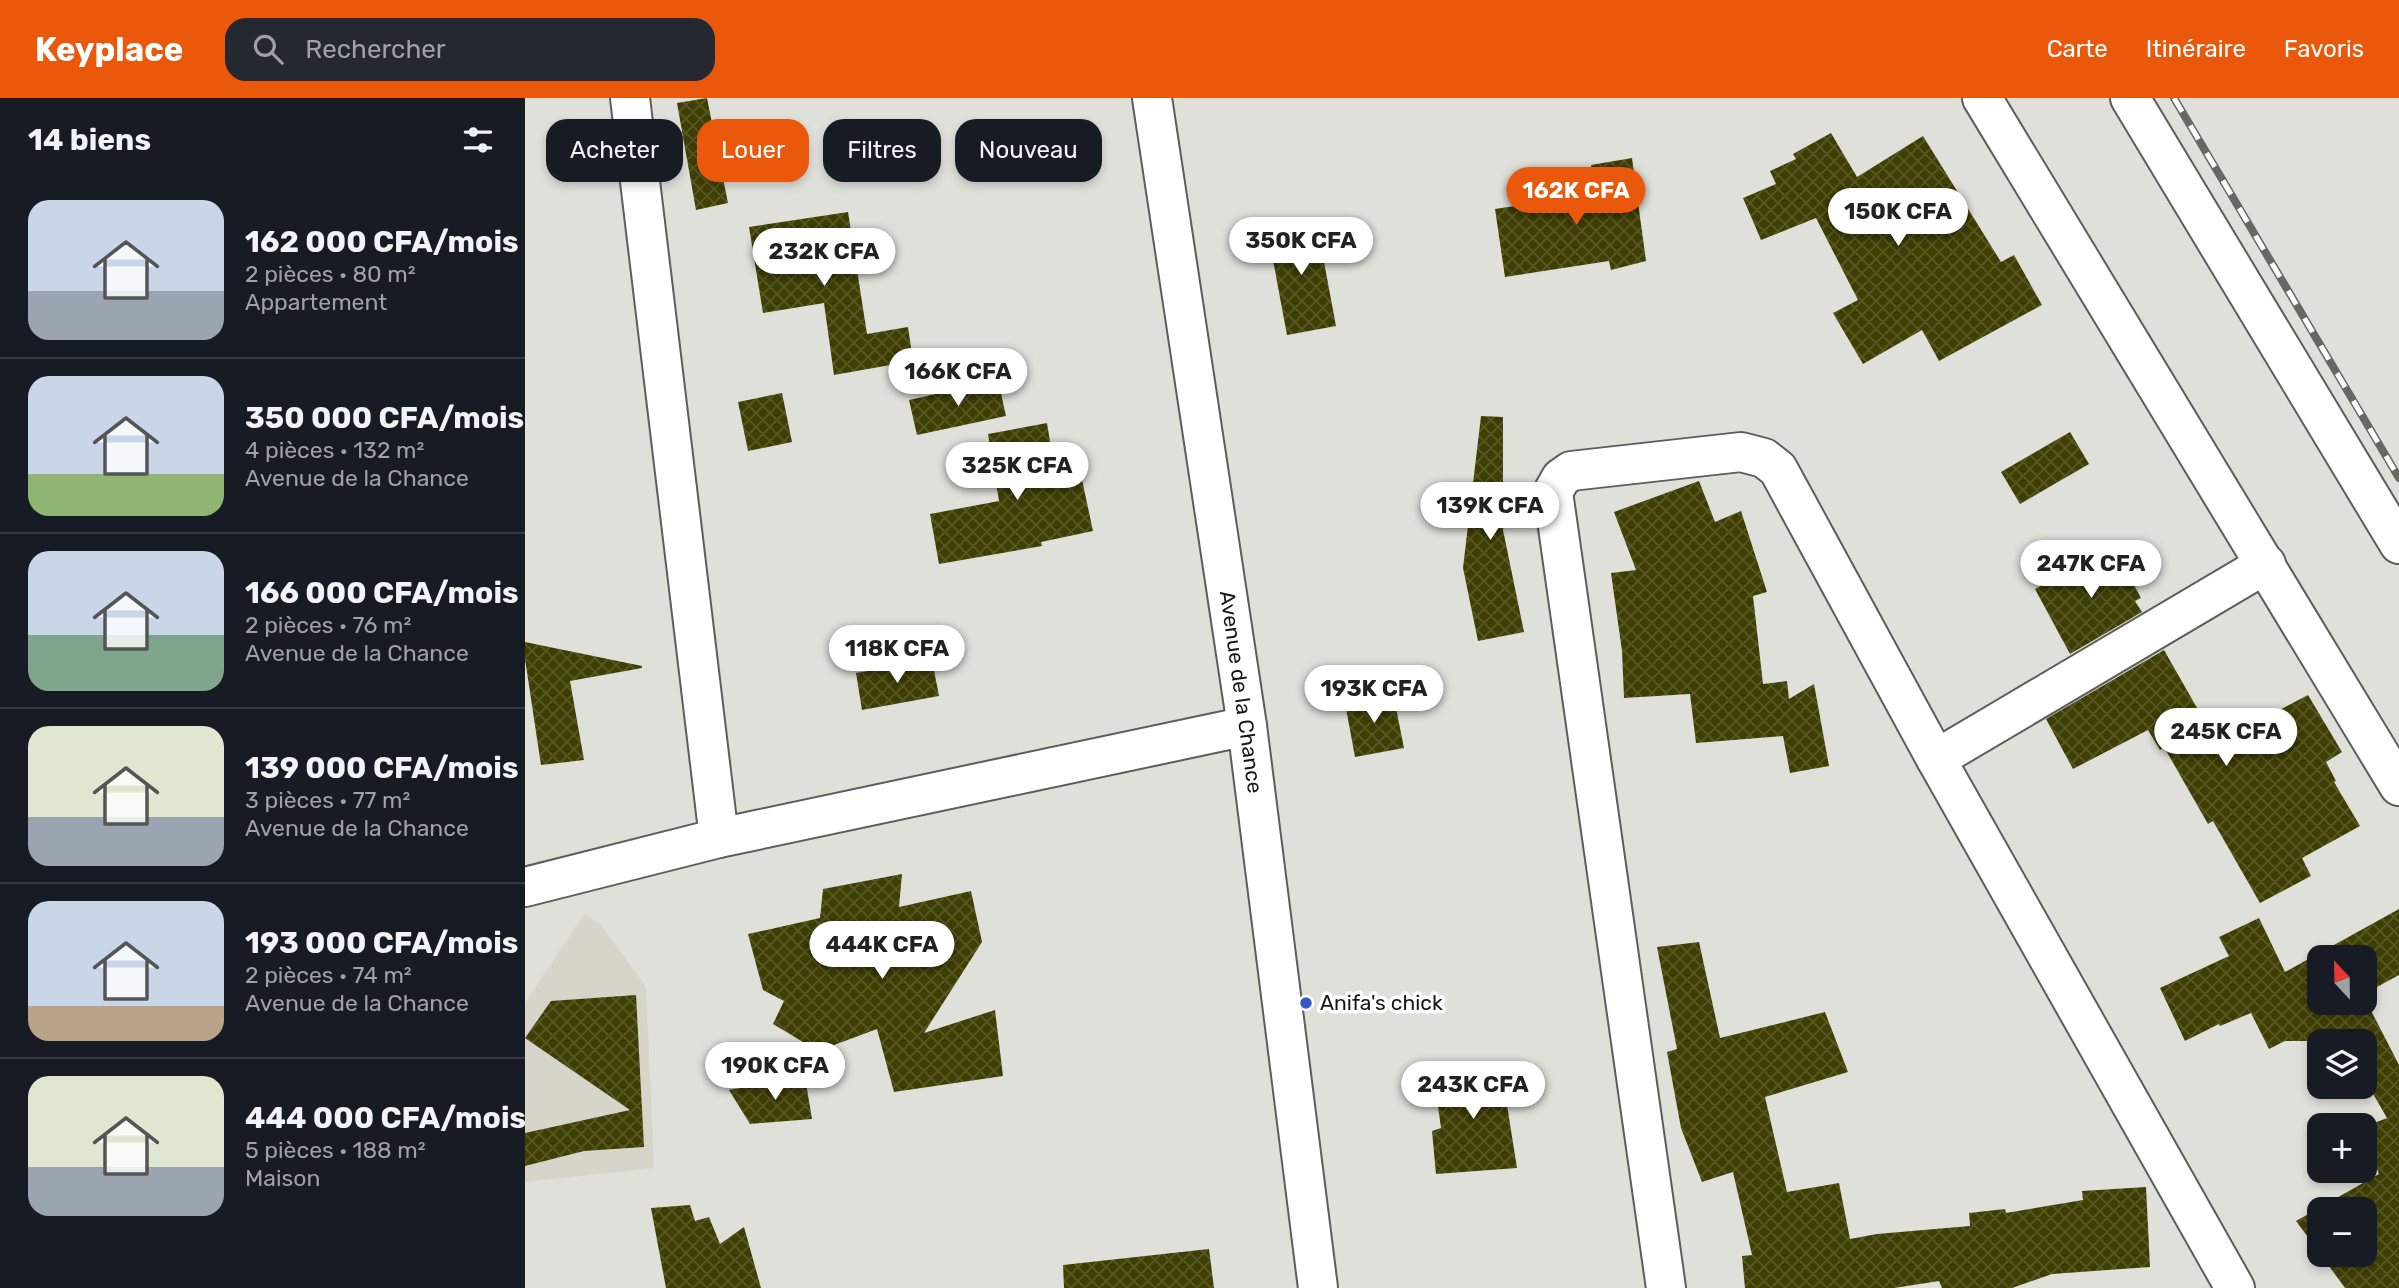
<!DOCTYPE html>
<html lang="fr">
<meta charset="utf-8">
<style>
:root{--surface:#171b24;--page:#242831;--text:#f1f3f6;--muted:#9ea1a6;--line:#363941;--accent:#ea580c}
body{margin:0;font-family:Rubik,sans-serif;background:var(--page);color:var(--text);height:100vh;display:flex;flex-direction:column;font-size:26px;white-space:nowrap}
*{box-sizing:border-box;margin:0}
p{font-size:23px;color:var(--muted)}
.icon{flex:none;width:38px;height:38px;fill:none;stroke:currentColor;stroke-width:2;stroke-linecap:round;stroke-linejoin:round}
.map{position:relative;flex:1;overflow:hidden}
.panel{display:flex;flex-direction:column;background:var(--surface);width:525px}
.panel>*{flex:none}
.top-card{position:absolute;left:21px;top:21px;width:665px;height:63px;display:flex;gap:14px}
.needle{width:46px;rotate:338deg}
.fabs{position:absolute;left:1782px;top:847px;display:grid;gap:14px}
.fabs a{display:grid;place-items:center;width:70px;height:70px;border-radius:14px;background:var(--surface);box-shadow:0 4px 10px #0003;font-size:35px}
.price{position:absolute;translate:-50% -60px;padding:0 16px;border-radius:24px;background:#fff;color:#222;font-size:23px;line-height:46px;filter:drop-shadow(0 2px 4px #0008)}
.price::after{content:'';position:absolute;left:50%;top:42px;width:21px;height:16px;margin-left:-10px;background:inherit;clip-path:polygon(0 0,100% 0,50% 100%)}
.price.on{background:var(--accent);color:#fff}
ul{padding:0;list-style:none}
li{display:flex;align-items:center;gap:21px;height:175px;padding:0 28px}
li+li{border-top:2px solid var(--line)}
li span{display:grid;place-items:center;flex:none;width:196px;height:140px;border-radius:21px;color:#555}
li>.icon{margin-inline-start:auto}
span .icon{width:84px;height:84px;fill:#fffc;stroke-width:1}
li b{font-size:30px}
h2{display:flex;justify-content:space-between;align-items:center;height:84px;padding:0 28px;font-size:30px}
.pill{padding:0 24px;border-radius:21px;background:var(--surface);box-shadow:0 4px 10px #0003;font-size:24px;line-height:63px}
.pill.on{background:var(--accent);color:#fff}
header{display:flex;align-items:center;gap:42px;box-sizing:border-box;height:98px;padding:0 35px;background:var(--accent);color:#fff}
header strong{font-size:33px}
nav{display:flex;gap:38px;margin-inline-start:auto;font-size:24px}
.search{width:490px;height:63px;background:var(--page);display:flex;align-items:center;gap:18px;box-sizing:border-box;padding:0 24px;border-radius:21px;color:var(--muted);font-size:26px}
main{display:flex;flex:1;min-height:0}
.map>svg:first-child{display:block}
</style>
<header>
<strong>Keyplace</strong>
<div class="search"><svg class="icon" aria-label="search" viewBox="0 0 24 24"><circle cx="10" cy="10" r="6"/><path d="M15 15l6 6"/></svg>Rechercher</div>
<nav><a>Carte</a><a>Itinéraire</a><a>Favoris</a></nav>
</header>
<main>
<section class="panel">
<h2>14 biens<svg class="icon" aria-label="filters" viewBox="0 0 24 24"><path d="M4 7h16M4 17h16"/><circle cx="9" cy="7" r="2"/><circle cx="15" cy="17" r="2"/></svg></h2>
<ul>
<li><span style="background:linear-gradient(#c9d6e8 65%,#9aa5b1 0)"><svg class="icon" aria-label="home" viewBox="0 0 24 24"><path d="M3 11l9-7 9 7M6 9v11h12V9"/></svg></span><div><b>162 000 CFA/mois</b><p>2 pièces · 80 m²</p><p>Appartement</p></div></li>
<li><span style="background:linear-gradient(#c9d6e8 70%,#8fb573 0)"><svg class="icon" aria-label="home" viewBox="0 0 24 24"><path d="M3 11l9-7 9 7M6 9v11h12V9"/></svg></span><div><b>350 000 CFA/mois</b><p>4 pièces · 132 m²</p><p>Avenue de la Chance</p></div></li>
<li><span style="background:linear-gradient(#c9d6e8 60%,#7fa58c 0)"><svg class="icon" aria-label="home" viewBox="0 0 24 24"><path d="M3 11l9-7 9 7M6 9v11h12V9"/></svg></span><div><b>166 000 CFA/mois</b><p>2 pièces · 76 m²</p><p>Avenue de la Chance</p></div></li>
<li><span style="background:linear-gradient(#dfe7d0 65%,#9aa5b1 0)"><svg class="icon" aria-label="home" viewBox="0 0 24 24"><path d="M3 11l9-7 9 7M6 9v11h12V9"/></svg></span><div><b>139 000 CFA/mois</b><p>3 pièces · 77 m²</p><p>Avenue de la Chance</p></div></li>
<li><span style="background:linear-gradient(#c9d6e8 75%,#b9a48a 0)"><svg class="icon" aria-label="home" viewBox="0 0 24 24"><path d="M3 11l9-7 9 7M6 9v11h12V9"/></svg></span><div><b>193 000 CFA/mois</b><p>2 pièces · 74 m²</p><p>Avenue de la Chance</p></div></li>
<li><span style="background:linear-gradient(#dfe7d0 65%,#9aa5b1 0)"><svg class="icon" aria-label="home" viewBox="0 0 24 24"><path d="M3 11l9-7 9 7M6 9v11h12V9"/></svg></span><div><b>444 000 CFA/mois</b><p>5 pièces · 188 m²</p><p>Maison</p></div></li>
</ul>
</section>
<div class="map">
<svg width="1874" height="1190" viewBox="0 0 1874 1190">
<defs>
<pattern id="building-cross-hatch" width="8" height="8" patternUnits="userSpaceOnUse" patternTransform="scale(1.75)"><rect width="8" height="8" fill="#403f03"/><path d="M0 0l8 8M0 8l8-8" fill="none" stroke="#585827"/></pattern>
</defs>
<rect width="100%" height="100%" fill="#e0e0db"/>
<path fill="#d5d5c9" d="M 59,816 L 76,827 L 121,889 L 129,1070 L 0,1084 L 0,905 Z"/>
<g fill="url(#building-cross-hatch)">
<path d="M 182,0 L 203,105 L 171,112 L 152,5 Z"/>
<path d="M 1306,35 L 1332,79 L 1398,38 L 1476,164 L 1489,157 L 1517,207 L 1414,263 L 1397,232 L 1338,266 L 1308,215 L 1333,202 L 1291,120 L 1236,142 L 1218,100 L 1251,86 L 1245,73 L 1271,61 L 1268,56 Z"/>
<path d="M 1107,60 L 1121,163 L 1086,172 L 1084,163 L 980,179 L 970,111 L 1070,96 L 1066,67 Z"/>
<path d="M 323,114 L 342,236 L 383,229 L 388,263 L 309,277 L 299,205 L 238,215 L 224,129 Z"/>
<path d="M 791,121 L 811,228 L 762,237 L 742,130 Z"/>
<path d="M 473,282 L 481,318 L 392,337 L 384,302 Z"/>
<path d="M 257,295 L 267,344 L 223,353 L 213,304 Z"/>
<path d="M 956,318 L 978,319 L 978,396 L 982,397 L 978,432 L 999,534 L 953,543 L 938,470 Z"/>
<path d="M 522,325 L 529,368 L 553,363 L 568,433 L 516,444 L 517,448 L 414,466 L 405,416 L 474,403 L 463,336 Z"/>
<path d="M 1545,334 L 1564,366 L 1495,406 L 1476,374 Z"/>
<path d="M 1174,383 L 1190,424 L 1216,413 L 1242,494 L 1228,498 L 1238,586 L 1262,583 L 1264,601 L 1289,586 L 1304,668 L 1265,675 L 1258,638 L 1171,645 L 1165,596 L 1099,600 L 1097,553 L 1086,475 L 1111,472 L 1089,414 Z"/>
<path d="M 1589,449 L 1616,500 L 1610,503 L 1617,514 L 1545,556 L 1510,491 Z"/>
<path d="M 0,544 L 117,568 L 117,570 L 45,583 L 59,662 L 16,667 L 0,561 Z"/>
<path d="M 1639,552 L 1692,645 L 1783,597 L 1817,654 L 1801,664 L 1811,683 L 1809,684 L 1835,728 L 1777,760 L 1786,778 L 1735,805 L 1688,723 L 1683,726 L 1639,649 L 1635,652 L 1623,632 L 1548,671 L 1521,621 Z"/>
<path d="M 407,562 L 414,598 L 337,612 L 331,575 Z"/>
<path d="M 868,595 L 879,650 L 830,659 L 820,605 Z"/>
<path d="M 377,776 L 374,809 L 446,793 L 457,844 L 399,935 L 470,912 L 478,978 L 369,994 L 352,931 L 293,953 L 248,926 L 259,903 L 238,892 L 223,836 L 295,820 L 298,791 Z"/>
<path d="M 1874,811 L 1874,877 L 1839,896 L 1839,859 L 1794,859 L 1794,905 L 1839,905 L 1839,899 L 1874,967 L 1874,1190 L 1820,1190 L 1796,1157 L 1839,1157 L 1839,1111 L 1794,1111 L 1794,1154 L 1771,1123 L 1854,1076 L 1839,1036 L 1839,1029 L 1862,1020 L 1839,980 L 1839,943 L 1760,943 L 1744,951 L 1726,915 L 1695,928 L 1694,926 L 1660,943 L 1635,890 L 1704,858 L 1694,839 L 1734,820 L 1760,874 Z"/>
<path d="M 1174,844 L 1195,940 L 1300,914 L 1323,974 L 1240,999 L 1262,1094 L 1314,1085 L 1325,1141 L 1352,1136 L 1445,1128 L 1444,1115 L 1480,1111 L 1481,1115 L 1558,1102 L 1557,1093 L 1621,1089 L 1625,1169 L 1527,1176 L 1487,1190 L 1417,1190 L 1414,1183 L 1369,1190 L 1220,1190 L 1217,1158 L 1227,1157 L 1208,1074 L 1177,1084 L 1156,1030 L 1142,954 L 1152,951 L 1132,849 Z"/>
<path d="M 111,897 L 119,1049 L 59,1053 L 0,1068 L 0,1035 L 105,1012 L 0,940 L 26,903 Z"/>
<path d="M 975,963 L 992,1070 L 911,1076 L 907,1033 L 916,1030 L 908,973 Z"/>
<path d="M 280,979 L 287,1021 L 225,1026 L 204,992 Z"/>
<path d="M 165,1107 L 170,1123 L 184,1119 L 195,1146 L 219,1129 L 236,1190 L 141,1190 L 126,1110 Z"/>
<path d="M 684,1151 L 689,1190 L 539,1190 L 538,1167 Z"/>
</g>
<g fill="none" stroke-linecap="round" stroke-linejoin="round">
<defs>
<g id="minor">
<path d="M 105,0 L 194,740"/>
<path d="M 1457,0 L 1874,688"/>
<path d="M 1605,0 L 1874,446"/>
<path d="M 1411,661 L 1741,466"/>
<path d="M 0,789 L 194,740 L 722,628"/>
<path d="M 1141,1190 L 1028,394 L 1036,380 L 1046,373 L 1216,354 L 1239,360 L 1253,371 L 1411,661 L 1710,1190"/>
</g>
<path id="primary" d="M 627,0 L 722,628 L 793,1190"/>
</defs>
<use href="#minor" stroke="#5d5d59" stroke-width="42"/>
<use href="#primary" stroke="#5d5d59" stroke-width="42"/>
<use href="#minor" stroke="#fff" stroke-width="38"/>
<use href="#primary" stroke="#fff" stroke-width="38"/>
<defs>
<path id="rail" d="M 1649,0 L 1874,380"/>
</defs>
<use href="#rail" stroke="#676764" stroke-width="8"/>
<use href="#rail" stroke="#fff" stroke-width="5" stroke-dasharray="16" stroke-linecap="butt"/>
</g>
<circle fill="#3858c9" stroke="#fff" stroke-width="2.5" cx="781" cy="905" r="7"/>
<g text-anchor="middle" stroke-width="7" stroke-linejoin="round" paint-order="stroke">
<g font-size="21" fill="#181816" stroke="#fff">
<text transform="translate(716 594) rotate(82)" y="7">Avenue de la Chance</text>
</g>
<g font-size="21" fill="#181816" stroke="#fff" text-anchor="start">
<text x="795" y="912">Anifa's chick</text>
</g>
</g>
</svg>
<div class="fabs">
<a><svg class="needle" viewBox="-14 -14 28 28"><path d="M0-13l5 13h-10z" fill="#e53935"/><path d="M0 13l5-13h-10z" fill="#9ea1a6"/></svg></a>
<a><svg class="icon" aria-label="layers" viewBox="0 0 24 24"><path d="M12 4l9 5-9 5-9-5zM3 14l9 5 9-5"/></svg></a>
<a>+</a>
<a>−</a>
</div>
<b class="price on" style="left:1051px;top:129px">162K CFA</b>
<b class="price" style="left:1373px;top:150px">150K CFA</b>
<b class="price" style="left:776px;top:179px">350K CFA</b>
<b class="price" style="left:299px;top:190px">232K CFA</b>
<b class="price" style="left:433px;top:310px">166K CFA</b>
<b class="price" style="left:492px;top:404px">325K CFA</b>
<b class="price" style="left:965px;top:444px">139K CFA</b>
<b class="price" style="left:1566px;top:502px">247K CFA</b>
<b class="price" style="left:372px;top:587px">118K CFA</b>
<b class="price" style="left:849px;top:627px">193K CFA</b>
<b class="price" style="left:1701px;top:670px">245K CFA</b>
<b class="price" style="left:357px;top:883px">444K CFA</b>
<b class="price" style="left:250px;top:1004px">190K CFA</b>
<b class="price" style="left:948px;top:1023px">243K CFA</b>
<div class="top-card">
<a class="pill">Acheter</a>
<a class="pill on">Louer</a>
<a class="pill">Filtres</a>
<a class="pill">Nouveau</a>
</div>
</div>
</main>
